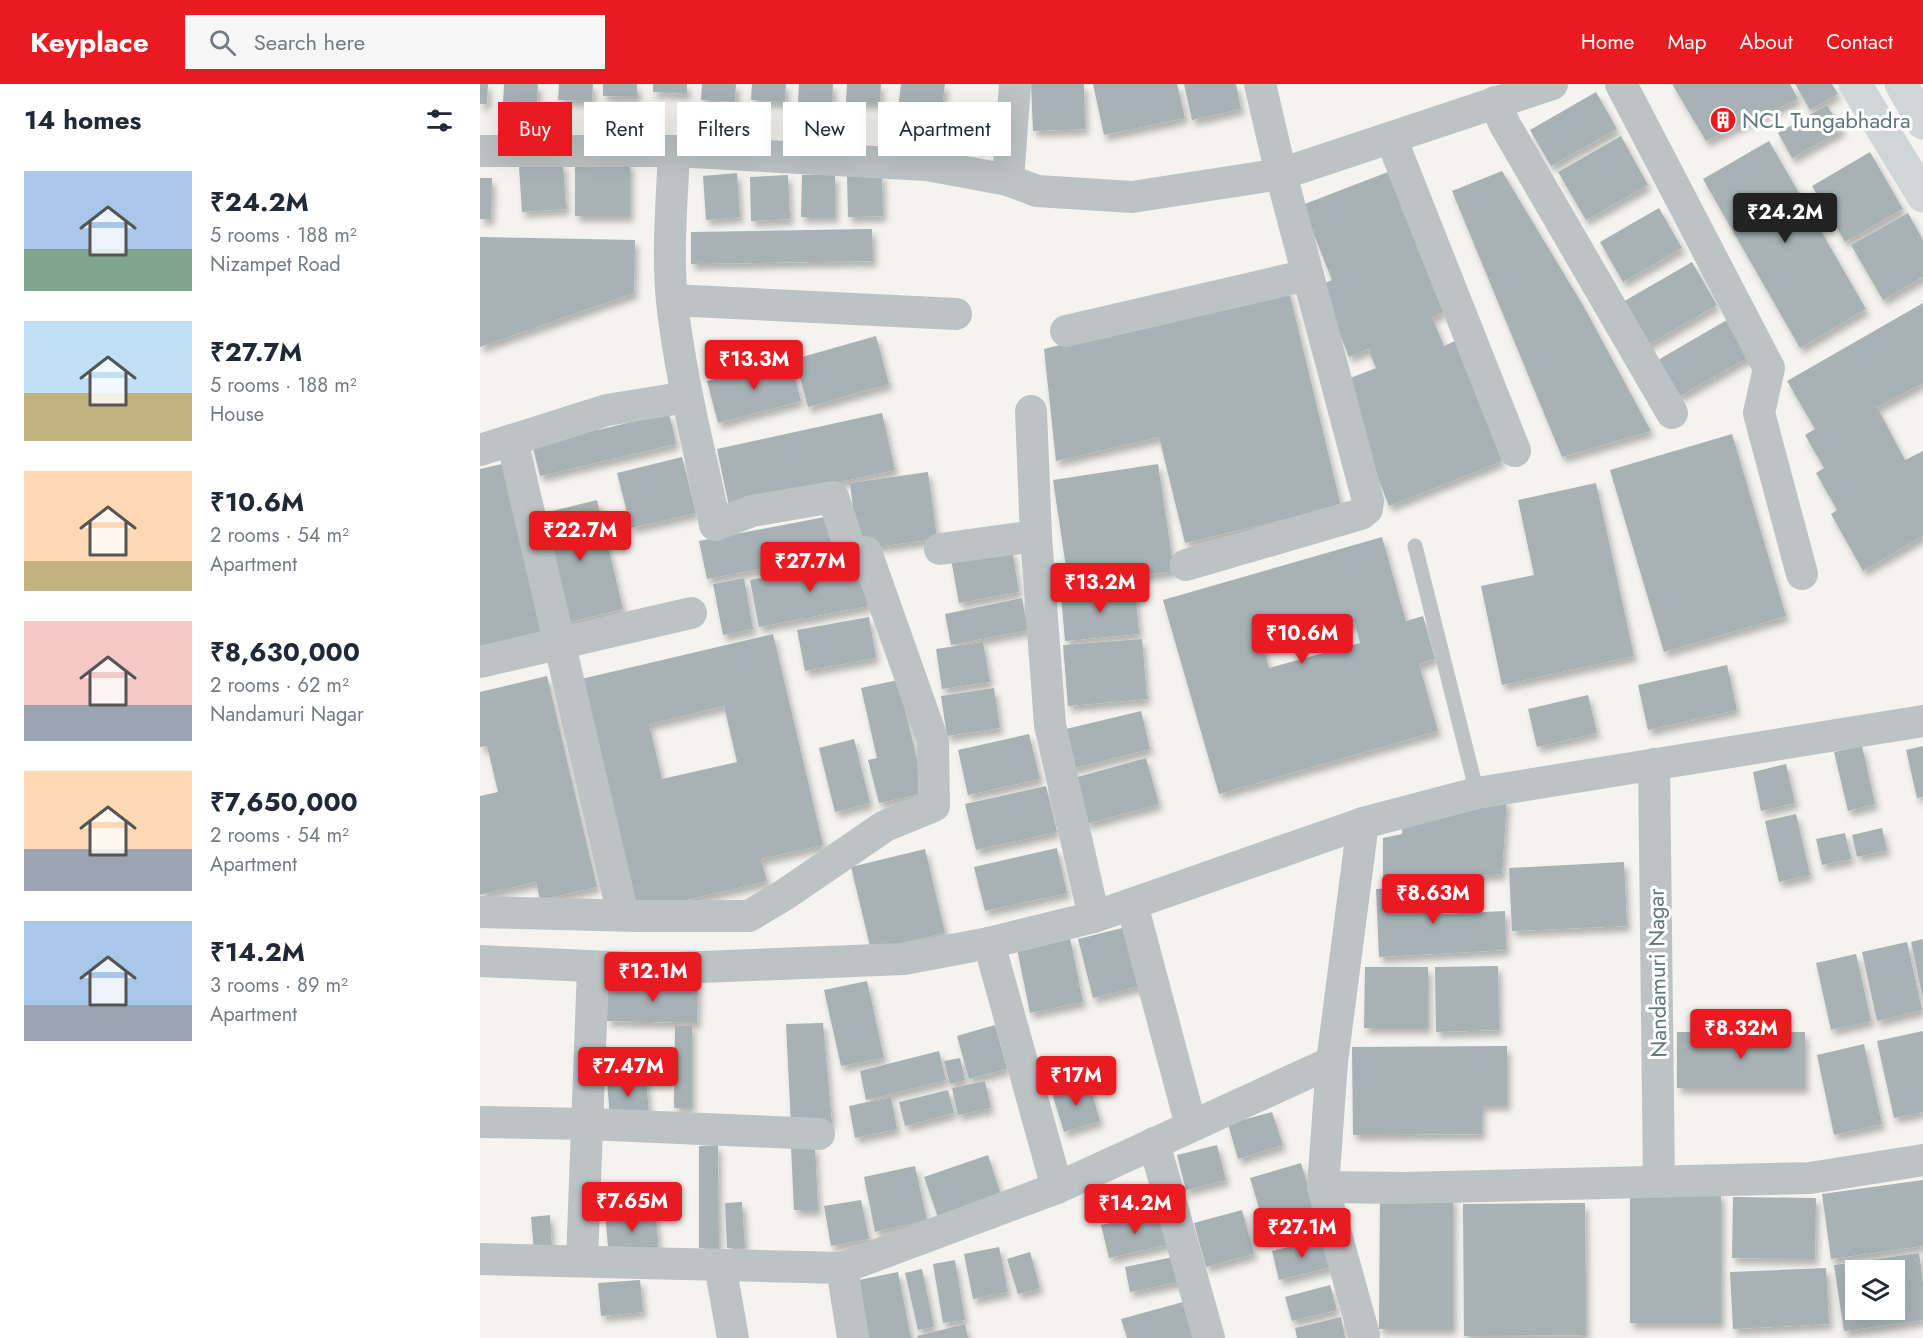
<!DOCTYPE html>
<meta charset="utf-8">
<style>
:root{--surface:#fff;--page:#f6f6f7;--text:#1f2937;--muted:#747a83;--accent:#ea1a21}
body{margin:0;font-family:Jost,sans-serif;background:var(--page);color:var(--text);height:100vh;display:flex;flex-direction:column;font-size:22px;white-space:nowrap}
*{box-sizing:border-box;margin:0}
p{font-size:20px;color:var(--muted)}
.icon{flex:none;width:33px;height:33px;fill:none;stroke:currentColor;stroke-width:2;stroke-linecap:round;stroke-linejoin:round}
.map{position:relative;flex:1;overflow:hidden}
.panel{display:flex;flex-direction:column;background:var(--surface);width:480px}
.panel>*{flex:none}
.banner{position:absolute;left:18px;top:18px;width:570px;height:54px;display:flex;gap:12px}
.buttons{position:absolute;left:1365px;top:1176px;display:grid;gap:12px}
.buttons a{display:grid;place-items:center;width:60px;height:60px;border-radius:0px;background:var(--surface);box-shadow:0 6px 24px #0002;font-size:30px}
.price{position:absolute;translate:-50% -51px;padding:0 14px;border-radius:6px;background:var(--accent);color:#fff;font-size:20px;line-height:39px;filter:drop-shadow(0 2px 3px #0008)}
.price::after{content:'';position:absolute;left:50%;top:36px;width:18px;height:14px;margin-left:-9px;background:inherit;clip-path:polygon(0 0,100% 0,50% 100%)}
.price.on{background:#222;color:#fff}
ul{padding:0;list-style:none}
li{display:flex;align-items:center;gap:18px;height:150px;padding:0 24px}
li span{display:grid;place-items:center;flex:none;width:168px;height:120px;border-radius:0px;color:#555}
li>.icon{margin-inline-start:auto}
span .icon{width:72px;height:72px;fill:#fffc;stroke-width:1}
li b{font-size:26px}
h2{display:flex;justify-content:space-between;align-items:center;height:72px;padding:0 24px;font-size:26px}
.tag{padding:0 21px;border-radius:0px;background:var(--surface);box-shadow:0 6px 24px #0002;font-size:21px;line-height:54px}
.tag.on{background:var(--accent);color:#fff}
header{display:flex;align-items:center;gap:36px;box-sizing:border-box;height:84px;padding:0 30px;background:var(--accent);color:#fff}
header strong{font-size:28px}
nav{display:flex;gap:33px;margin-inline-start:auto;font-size:21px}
.search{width:420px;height:54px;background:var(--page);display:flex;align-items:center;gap:15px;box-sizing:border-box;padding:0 21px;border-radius:0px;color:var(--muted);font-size:22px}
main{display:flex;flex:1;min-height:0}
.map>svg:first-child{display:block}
</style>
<header>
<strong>Keyplace</strong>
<div class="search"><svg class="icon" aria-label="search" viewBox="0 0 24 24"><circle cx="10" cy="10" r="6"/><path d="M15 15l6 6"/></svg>Search here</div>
<nav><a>Home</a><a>Map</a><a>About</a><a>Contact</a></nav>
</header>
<main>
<section class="panel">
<h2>14 homes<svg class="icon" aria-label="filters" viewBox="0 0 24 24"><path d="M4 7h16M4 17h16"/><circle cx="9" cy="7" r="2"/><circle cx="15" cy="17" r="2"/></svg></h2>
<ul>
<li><span style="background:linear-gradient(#a9c7e8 65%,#7fa58c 0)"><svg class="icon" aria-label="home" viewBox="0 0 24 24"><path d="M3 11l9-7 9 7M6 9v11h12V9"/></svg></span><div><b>₹24.2M</b><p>5 rooms · 188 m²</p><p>Nizampet Road</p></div></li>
<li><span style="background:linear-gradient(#bfe0f5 60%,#c2b280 0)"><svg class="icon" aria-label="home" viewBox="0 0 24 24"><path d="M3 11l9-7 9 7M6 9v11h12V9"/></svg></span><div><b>₹27.7M</b><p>5 rooms · 188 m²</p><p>House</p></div></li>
<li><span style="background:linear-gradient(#ffd9b3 75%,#c2b280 0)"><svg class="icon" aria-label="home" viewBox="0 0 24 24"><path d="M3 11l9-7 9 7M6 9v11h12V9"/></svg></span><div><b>₹10.6M</b><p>2 rooms · 54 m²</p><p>Apartment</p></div></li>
<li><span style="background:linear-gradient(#f6c9c9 70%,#9aa5b1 0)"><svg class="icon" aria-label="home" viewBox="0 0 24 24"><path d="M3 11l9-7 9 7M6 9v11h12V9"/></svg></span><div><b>₹8,630,000</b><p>2 rooms · 62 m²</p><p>Nandamuri Nagar</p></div></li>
<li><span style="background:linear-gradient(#ffd9b3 65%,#9aa5b1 0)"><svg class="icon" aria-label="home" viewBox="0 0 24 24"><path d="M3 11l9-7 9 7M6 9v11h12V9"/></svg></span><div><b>₹7,650,000</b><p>2 rooms · 54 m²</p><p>Apartment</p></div></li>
<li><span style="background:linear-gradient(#a9c7e8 70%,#9aa5b1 0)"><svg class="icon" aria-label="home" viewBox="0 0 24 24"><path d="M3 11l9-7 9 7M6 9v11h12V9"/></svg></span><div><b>₹14.2M</b><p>3 rooms · 89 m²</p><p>Apartment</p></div></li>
</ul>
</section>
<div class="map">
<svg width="1443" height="1254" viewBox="0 0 1443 1254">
<defs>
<filter id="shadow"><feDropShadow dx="3.5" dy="6" stdDeviation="3" flood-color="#0004"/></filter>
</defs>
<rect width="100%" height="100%" fill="#f4f3f0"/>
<g fill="#a6b2b4" fill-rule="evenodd" filter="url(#shadow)">
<path d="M 0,0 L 8,0 L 7,20 L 0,20 Z"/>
<path d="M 24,0 L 58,0 L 57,20 L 23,19 Z"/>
<path d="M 79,0 L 113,0 L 112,17 L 78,16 Z"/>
<path d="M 123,0 L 157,0 L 157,13 L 123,12 Z"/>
<path d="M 173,0 L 207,0 L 207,10 L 173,8 Z"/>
<path d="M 222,0 L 256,0 L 255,18 L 221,16 Z"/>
<path d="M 272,0 L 306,0 L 305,18 L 271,16 Z"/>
<path d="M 319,0 L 353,0 L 352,21 L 318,19 Z"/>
<path d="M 367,0 L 401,0 L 400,19 L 366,18 Z"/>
<path d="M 421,0 L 465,0 L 461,31 L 418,25 Z"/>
<path d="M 551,0 L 604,0 L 605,45 L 553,47 Z"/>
<path d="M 613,0 L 697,0 L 705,34 L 624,51 Z"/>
<path d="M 704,0 L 756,0 L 761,25 L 712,36 Z"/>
<path d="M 1192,0 L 1310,0 L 1318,15 L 1226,57 Z"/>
<path d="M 1315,0 L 1352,0 L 1358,10 L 1330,26 Z"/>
<path d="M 1116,8 L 1137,45 L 1071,82 L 1050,46 Z"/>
<path d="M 1347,21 L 1362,46 L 1312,74 L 1298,49 Z"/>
<path d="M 1141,52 L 1168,101 L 1106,136 L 1078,88 Z"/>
<path d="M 1289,57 L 1386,225 L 1320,264 L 1223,95 Z"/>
<path d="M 1390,68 L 1423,125 L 1365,158 L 1332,102 Z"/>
<path d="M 150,78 L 150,132 L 95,132 L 95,79 Z"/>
<path d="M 83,79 L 86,125 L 42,128 L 39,82 Z"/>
<path d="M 1022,87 L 1104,223 L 1171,347 L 1082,373 L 972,107 Z"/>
<path d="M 908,88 L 964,228 L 952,233 L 964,262 L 975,257 L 1022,377 L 909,422 L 860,298 L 896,284 L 888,265 L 869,273 L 840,201 L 852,196 L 822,121 Z"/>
<path d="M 257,89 L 260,133 L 226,136 L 223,92 Z"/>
<path d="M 402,90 L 403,132 L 368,133 L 367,91 Z"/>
<path d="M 308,91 L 310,135 L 271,137 L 270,93 Z"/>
<path d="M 322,91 L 355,91 L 355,133 L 321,133 Z"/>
<path d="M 0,94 L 12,94 L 11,135 L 0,135 Z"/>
<path d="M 1179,124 L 1202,164 L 1143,198 L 1120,158 Z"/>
<path d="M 1428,129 L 1443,156 L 1443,193 L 1403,216 L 1371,161 Z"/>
<path d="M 392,145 L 393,177 L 211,180 L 211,148 Z"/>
<path d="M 0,153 L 155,156 L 154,209 L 0,263 Z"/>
<path d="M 1212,178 L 1237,221 L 1166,262 L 1141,219 Z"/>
<path d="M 808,203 L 861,422 L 705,459 L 679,353 L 576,377 L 564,265 Z"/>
<path d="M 1443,219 L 1443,299 L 1397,323 L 1425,376 L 1443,367 L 1443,452 L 1383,487 L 1351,430 L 1357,426 L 1336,389 L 1344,384 L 1325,351 L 1335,345 L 1307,297 Z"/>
<path d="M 1252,233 L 1274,270 L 1198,313 L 1178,276 Z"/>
<path d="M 396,252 L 409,300 L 328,323 L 315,275 Z"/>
<path d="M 310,275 L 321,317 L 238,339 L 227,297 Z"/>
<path d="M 189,329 L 196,360 L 60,392 L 50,352 L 115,336 L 118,346 Z"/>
<path d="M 402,329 L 415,386 L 249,422 L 237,365 Z"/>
<path d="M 1252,350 L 1306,532 L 1184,568 L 1130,386 Z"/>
<path d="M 202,373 L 216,429 L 151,444 L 137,389 Z"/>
<path d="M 22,380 L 64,557 L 0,572 L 0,385 Z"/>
<path d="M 678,380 L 694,487 L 589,503 L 573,396 Z"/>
<path d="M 448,388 L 457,455 L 378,465 L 370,399 Z"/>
<path d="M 1116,399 L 1154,572 L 1022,601 L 1001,502 L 1054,491 L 1038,416 Z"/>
<path d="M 117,416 L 143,525 L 82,540 L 56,431 Z"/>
<path d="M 350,432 L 357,470 L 227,495 L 219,457 Z"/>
<path d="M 902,453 L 926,537 L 943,532 L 955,575 L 939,580 L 958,647 L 739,710 L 683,516 ZM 875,539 L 880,559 L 789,584 L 783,563 Z"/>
<path d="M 532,465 L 539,508 L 479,519 L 471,475 Z"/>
<path d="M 380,474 L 389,522 L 279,543 L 270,496 Z"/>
<path d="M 264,494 L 273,545 L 243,551 L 233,500 Z"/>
<path d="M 655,504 L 659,550 L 585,557 L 581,511 Z"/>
<path d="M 542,514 L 548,546 L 471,561 L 465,530 Z"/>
<path d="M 389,533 L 396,574 L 325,587 L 317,546 Z"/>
<path d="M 293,550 L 343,761 L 281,775 L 287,797 L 152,829 L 97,596 ZM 244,622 L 257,678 L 182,695 L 169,640 Z"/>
<path d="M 662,555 L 667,615 L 588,622 L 583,561 Z"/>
<path d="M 503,558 L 510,598 L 462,605 L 456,565 Z"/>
<path d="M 1247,581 L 1257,626 L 1168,646 L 1158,601 Z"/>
<path d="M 67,592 L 117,803 L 60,816 L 56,798 L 0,811 L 0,712 L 18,708 L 7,662 L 0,663 L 0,608 Z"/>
<path d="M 418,596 L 445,709 L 399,719 L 388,676 L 397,674 L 381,604 Z"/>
<path d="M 514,604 L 520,644 L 467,652 L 461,612 Z"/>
<path d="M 1108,611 L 1117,649 L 1057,663 L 1048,625 Z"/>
<path d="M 661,627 L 670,665 L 591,685 L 582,646 Z"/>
<path d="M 549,650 L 560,695 L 488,711 L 478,666 Z"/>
<path d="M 374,655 L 390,719 L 355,728 L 339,664 Z"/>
<path d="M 1382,662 L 1395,720 L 1368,727 L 1354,668 Z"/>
<path d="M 1443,662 L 1443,713 L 1437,714 L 1426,666 Z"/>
<path d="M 666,674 L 679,720 L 607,740 L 594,694 Z"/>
<path d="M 1306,680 L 1315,719 L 1281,727 L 1273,688 Z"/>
<path d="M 566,702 L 577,748 L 496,766 L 485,720 Z"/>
<path d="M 1027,714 L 1022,790 L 903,799 L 903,754 L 922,750 L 923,736 Z"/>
<path d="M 1316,730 L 1330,791 L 1299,798 L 1285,737 Z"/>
<path d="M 1402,744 L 1407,766 L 1377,773 L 1372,751 Z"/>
<path d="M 1365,749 L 1371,775 L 1342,781 L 1336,755 Z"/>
<path d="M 577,764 L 587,809 L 505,827 L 494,783 Z"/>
<path d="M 445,765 L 465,849 L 391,866 L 371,783 Z"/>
<path d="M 1144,778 L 1147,842 L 1032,847 L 1029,784 Z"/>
<path d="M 962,801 L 963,830 L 1025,827 L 1026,866 L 899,873 L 896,805 Z"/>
<path d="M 646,843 L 661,902 L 613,914 L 598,855 Z"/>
<path d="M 590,854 L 603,918 L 550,929 L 537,865 Z"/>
<path d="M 1443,855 L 1443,910 L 1442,910 L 1431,858 Z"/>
<path d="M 1427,858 L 1442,926 L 1397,937 L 1382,868 Z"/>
<path d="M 1376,870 L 1391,937 L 1351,946 L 1336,879 Z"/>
<path d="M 1018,882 L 1019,946 L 956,948 L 955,883 Z"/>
<path d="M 885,883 L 948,883 L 948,944 L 884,944 Z"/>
<path d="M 387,897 L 404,974 L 361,982 L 344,906 Z"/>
<path d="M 128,899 L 218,901 L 217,939 L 127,937 Z"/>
<path d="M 343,939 L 352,1039 L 311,1041 L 306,940 Z"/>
<path d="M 515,941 L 527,985 L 489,995 L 477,952 Z"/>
<path d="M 195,942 L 212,942 L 212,1024 L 194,1024 Z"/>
<path d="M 1443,947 L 1443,1028 L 1414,1034 L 1397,957 Z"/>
<rect x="1197" y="948" width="128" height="56"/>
<path d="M 1384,960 L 1402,1040 L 1354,1051 L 1337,971 Z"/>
<path d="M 1027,962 L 1027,1021 L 1002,1021 L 1002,1050 L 873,1051 L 872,963 Z"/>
<path d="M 459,967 L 466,996 L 386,1016 L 380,987 Z"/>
<path d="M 480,974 L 485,996 L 470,1000 L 464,977 Z"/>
<path d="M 166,992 L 169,1032 L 130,1035 L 127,996 Z"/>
<path d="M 505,997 L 511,1024 L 478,1031 L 472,1004 Z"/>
<path d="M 609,999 L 620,1037 L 584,1048 L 572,1009 Z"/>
<path d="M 468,1006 L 474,1029 L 425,1042 L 419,1018 Z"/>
<path d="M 411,1013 L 417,1045 L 375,1054 L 369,1022 Z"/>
<path d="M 792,1028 L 803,1061 L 758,1075 L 748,1040 Z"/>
<path d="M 238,1061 L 239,1164 L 219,1164 L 219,1062 Z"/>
<path d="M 737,1061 L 746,1096 L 706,1106 L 697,1071 Z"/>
<path d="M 335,1062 L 338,1126 L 314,1126 L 311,1063 Z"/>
<path d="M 508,1071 L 522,1114 L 459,1136 L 444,1093 Z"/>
<path d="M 821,1079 L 839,1139 L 788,1154 L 770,1094 Z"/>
<path d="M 435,1082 L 447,1136 L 395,1148 L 384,1093 Z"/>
<path d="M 1443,1096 L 1443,1162 L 1351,1175 L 1342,1110 Z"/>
<rect x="1150" y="1109" width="91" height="130"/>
<path d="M 900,1113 L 973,1113 L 973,1245 L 899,1245 Z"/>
<path d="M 1253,1113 L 1336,1114 L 1335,1175 L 1252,1174 Z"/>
<path d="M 381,1116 L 389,1155 L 351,1162 L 344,1122 Z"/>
<path d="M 262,1118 L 265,1164 L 247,1164 L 245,1119 Z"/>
<path d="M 1105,1119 L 1106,1251 L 984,1252 L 983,1120 Z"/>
<path d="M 175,1123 L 179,1170 L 129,1174 L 125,1128 Z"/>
<path d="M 762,1126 L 774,1170 L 726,1183 L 714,1139 Z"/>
<path d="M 682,1128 L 690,1160 L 629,1174 L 621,1141 Z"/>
<path d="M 70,1131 L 72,1166 L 54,1167 L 51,1133 Z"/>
<path d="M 844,1154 L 852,1183 L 799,1196 L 792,1167 Z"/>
<path d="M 519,1163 L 528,1208 L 493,1215 L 484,1170 Z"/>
<path d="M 550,1168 L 560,1204 L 538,1210 L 527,1175 Z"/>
<path d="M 1439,1169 L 1443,1198 L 1443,1236 L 1364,1247 L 1354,1181 ZM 1376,1186 L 1414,1186 L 1414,1226 L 1376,1226 Z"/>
<path d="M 698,1172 L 703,1197 L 650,1208 L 645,1183 Z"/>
<path d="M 475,1176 L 485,1236 L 463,1239 L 453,1180 Z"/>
<path d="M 1346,1184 L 1349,1240 L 1253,1245 L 1250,1188 Z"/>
<path d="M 442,1185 L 454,1243 L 438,1246 L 425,1189 Z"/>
<path d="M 418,1188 L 431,1254 L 385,1254 L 374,1197 Z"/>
<path d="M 160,1196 L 163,1228 L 121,1232 L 118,1199 Z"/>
<path d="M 850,1201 L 857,1226 L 812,1237 L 805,1213 Z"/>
<path d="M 703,1218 L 713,1254 L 647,1254 L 641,1235 Z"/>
<path d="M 861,1233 L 865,1254 L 817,1254 L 815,1244 Z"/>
<path d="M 485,1240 L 488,1254 L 438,1254 L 437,1252 Z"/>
</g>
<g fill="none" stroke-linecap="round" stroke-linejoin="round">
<path stroke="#bcc3c5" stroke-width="15" d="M 935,462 L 997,709"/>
<g stroke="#bcc3c5" stroke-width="32">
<path d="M 1141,0 L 1289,284 L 1279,329 L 1322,490"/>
<path d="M 1015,18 L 1025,41 L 1192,329"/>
<path d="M 911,54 L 1035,367"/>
<path d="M 0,67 L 194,67 L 447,81 L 528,96 L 557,107 L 652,113 L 801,90 L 1072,0"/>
<path d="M 528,96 L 535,0"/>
<path d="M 192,216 L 476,230"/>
<path d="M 586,247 L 828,191"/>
<path d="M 551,327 L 556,452 L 570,641 L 614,833"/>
<path d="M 32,356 L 143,831"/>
<path d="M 0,366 L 127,326 L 207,313"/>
<path d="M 460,465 L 556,452"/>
<path d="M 706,481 L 881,430 L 887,425 L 888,417 L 801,90 L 780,0"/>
<path d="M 0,578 L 211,529"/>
<path d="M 1174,680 L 1179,1098"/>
<path d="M 883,739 L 852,978 L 843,1103 L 923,1104 L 1330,1094 L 1443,1076"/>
<path d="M 652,820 L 711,1042"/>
<path d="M 0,828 L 158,832 L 269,832 L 304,811 L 405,742 L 454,722 L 453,657 L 386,468 L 372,471 L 353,413 L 272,427 L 235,441 C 220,367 200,293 192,217 C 187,168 192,117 194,67"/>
<path d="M 509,859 L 577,1104"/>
<path d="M 0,877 L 172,885 L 424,875 L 509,859 L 614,833 L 883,739 L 997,709 L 1443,637"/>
<path d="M 0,1038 L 108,1040 L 339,1050"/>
<path d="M 674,1059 L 729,1254"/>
<path d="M 843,1103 L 884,1251"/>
<path d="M 0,1175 L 362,1184 L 577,1104 L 852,978"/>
<path d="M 102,1177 L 113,884"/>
<path d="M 240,1181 L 253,1254"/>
<path d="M 362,1184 L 373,1254"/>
</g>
<g stroke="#cfd6d8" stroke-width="33">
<path d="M 1375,0 L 1443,112"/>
<path d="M 1421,0 L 1443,39"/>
</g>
</g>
<defs>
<symbol id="building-disc" viewBox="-11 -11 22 22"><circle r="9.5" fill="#ea1a21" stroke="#fff"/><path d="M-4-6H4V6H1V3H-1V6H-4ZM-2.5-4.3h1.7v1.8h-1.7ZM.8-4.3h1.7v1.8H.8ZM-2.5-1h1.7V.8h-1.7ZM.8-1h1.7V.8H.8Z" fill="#fff"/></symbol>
</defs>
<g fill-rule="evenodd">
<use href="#building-disc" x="1228" y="21" width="30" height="30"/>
</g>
<g text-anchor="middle" stroke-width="6" stroke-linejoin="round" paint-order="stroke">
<g font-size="22" fill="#5e787c" stroke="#fff" text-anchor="start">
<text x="1262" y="44">NCL Tungabhadra</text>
</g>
<g font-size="22" fill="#5e787c" stroke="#fff">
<text transform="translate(1177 889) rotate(-91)" y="8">Nandamuri Nagar</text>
</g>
</g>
</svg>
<div class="buttons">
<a><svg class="icon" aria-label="layers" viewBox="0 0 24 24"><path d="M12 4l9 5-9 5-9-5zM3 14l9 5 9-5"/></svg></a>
</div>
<b class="price on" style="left:1305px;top:160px">₹24.2M</b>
<b class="price" style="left:274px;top:307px">₹13.3M</b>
<b class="price" style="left:100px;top:478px">₹22.7M</b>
<b class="price" style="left:330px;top:509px">₹27.7M</b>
<b class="price" style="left:620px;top:530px">₹13.2M</b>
<b class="price" style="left:822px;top:581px">₹10.6M</b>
<b class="price" style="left:953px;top:841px">₹8.63M</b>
<b class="price" style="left:173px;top:919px">₹12.1M</b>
<b class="price" style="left:1261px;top:976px">₹8.32M</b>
<b class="price" style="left:148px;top:1014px">₹7.47M</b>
<b class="price" style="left:596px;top:1023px">₹17M</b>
<b class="price" style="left:152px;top:1149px">₹7.65M</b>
<b class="price" style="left:655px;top:1151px">₹14.2M</b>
<b class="price" style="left:822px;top:1175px">₹27.1M</b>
<div class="banner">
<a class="tag on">Buy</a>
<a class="tag">Rent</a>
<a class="tag">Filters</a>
<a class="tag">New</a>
<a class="tag">Apartment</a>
</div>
</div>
</main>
